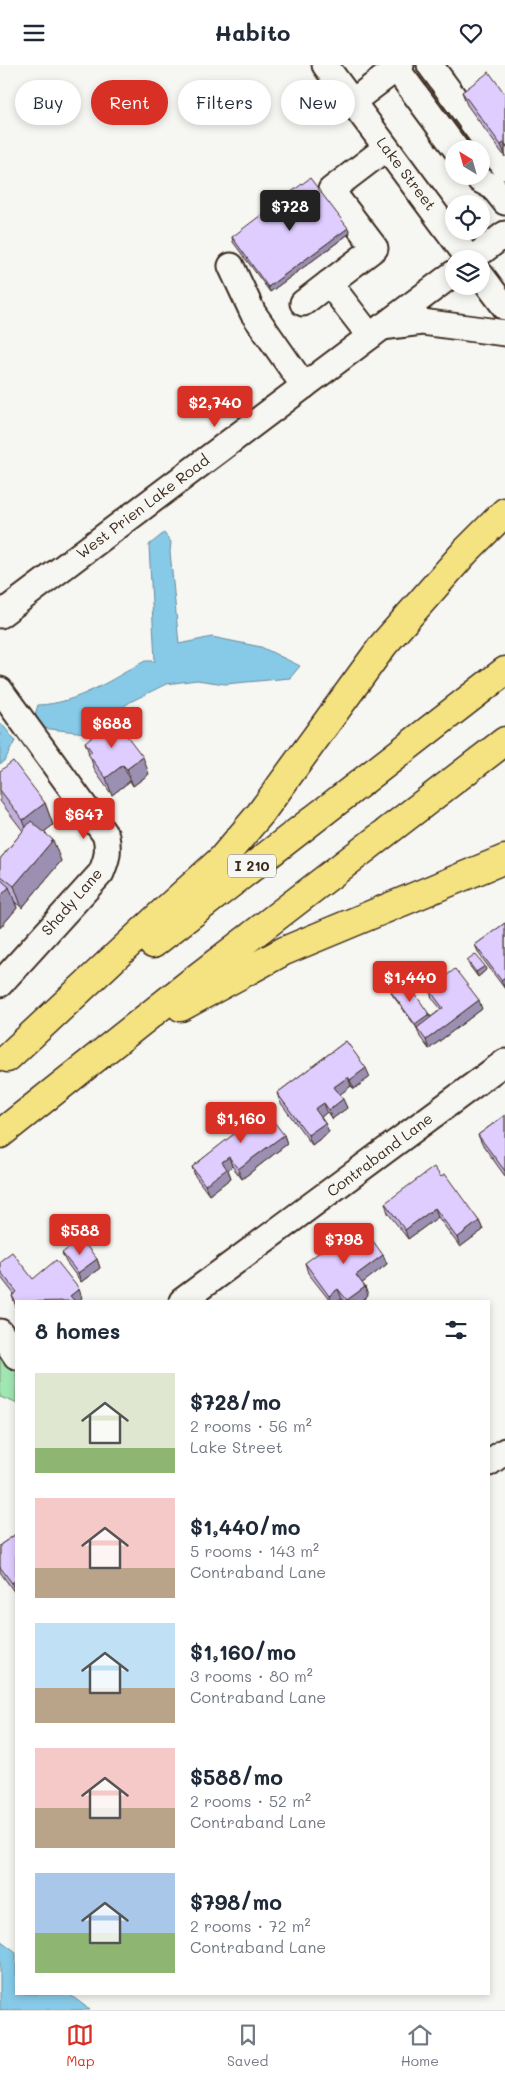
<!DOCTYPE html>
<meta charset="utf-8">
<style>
:root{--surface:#fff;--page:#f2f2f3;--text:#1f2937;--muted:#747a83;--line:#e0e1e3;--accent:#d93025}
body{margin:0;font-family:Mali,sans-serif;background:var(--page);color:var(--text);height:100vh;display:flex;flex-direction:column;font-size:19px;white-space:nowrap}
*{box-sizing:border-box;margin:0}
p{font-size:16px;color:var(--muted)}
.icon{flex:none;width:28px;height:28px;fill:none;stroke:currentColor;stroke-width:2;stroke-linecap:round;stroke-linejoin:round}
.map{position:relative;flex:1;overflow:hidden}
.sheet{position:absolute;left:15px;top:1235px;width:475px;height:695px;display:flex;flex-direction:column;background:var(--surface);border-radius:0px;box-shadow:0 2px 8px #0003}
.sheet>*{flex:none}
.top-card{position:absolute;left:15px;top:15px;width:475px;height:45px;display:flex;gap:10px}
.needle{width:32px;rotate:323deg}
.fabs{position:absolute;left:445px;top:75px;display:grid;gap:10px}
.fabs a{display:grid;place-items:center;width:45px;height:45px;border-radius:50%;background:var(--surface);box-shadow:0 2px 8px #0003;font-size:25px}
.price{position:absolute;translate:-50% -42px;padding:0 11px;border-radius:5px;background:var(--accent);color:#fff;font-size:16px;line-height:32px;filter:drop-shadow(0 1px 2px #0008)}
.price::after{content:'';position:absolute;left:50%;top:30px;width:15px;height:11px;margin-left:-8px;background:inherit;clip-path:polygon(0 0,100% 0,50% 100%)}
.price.selected{background:#222;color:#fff}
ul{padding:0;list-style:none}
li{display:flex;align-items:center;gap:15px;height:125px;padding:0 20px}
li span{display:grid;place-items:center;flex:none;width:140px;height:100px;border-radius:0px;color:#555}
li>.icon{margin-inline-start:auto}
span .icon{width:60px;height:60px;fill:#fffc;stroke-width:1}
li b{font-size:21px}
h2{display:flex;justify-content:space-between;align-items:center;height:60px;padding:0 20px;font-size:21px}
.chip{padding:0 18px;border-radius:22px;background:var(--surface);box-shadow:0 2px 8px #0003;font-size:18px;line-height:45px}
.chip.selected{background:var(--accent);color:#fff}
header{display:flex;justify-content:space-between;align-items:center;height:65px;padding:0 20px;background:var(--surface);font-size:22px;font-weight:700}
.menu{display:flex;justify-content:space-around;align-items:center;height:70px;border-top:1px solid var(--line);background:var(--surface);font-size:14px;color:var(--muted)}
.menu a{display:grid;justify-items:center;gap:2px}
.menu .selected{color:var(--accent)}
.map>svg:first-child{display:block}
</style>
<header><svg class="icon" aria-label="menu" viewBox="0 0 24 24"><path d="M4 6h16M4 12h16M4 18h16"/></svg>Habito<svg class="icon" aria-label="heart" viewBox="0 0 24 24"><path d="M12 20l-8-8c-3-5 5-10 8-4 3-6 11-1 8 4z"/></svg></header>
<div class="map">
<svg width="505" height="1945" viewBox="0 0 505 1945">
<rect width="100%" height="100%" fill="#f6f6f2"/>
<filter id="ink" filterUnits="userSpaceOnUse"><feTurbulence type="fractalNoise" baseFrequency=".02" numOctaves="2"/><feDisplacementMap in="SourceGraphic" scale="10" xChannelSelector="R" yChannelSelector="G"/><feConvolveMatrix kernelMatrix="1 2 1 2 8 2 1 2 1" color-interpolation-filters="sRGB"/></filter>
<g filter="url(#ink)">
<path fill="#a0e6b3" stroke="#6e8868" d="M 0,1272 L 16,1298 L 16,1338 L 0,1332 Z"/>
<g fill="#87cae8" stroke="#698a97">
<path d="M 164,468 L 171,477 L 170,487 L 179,579 L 212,572 L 261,582 L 300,601 L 290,613 L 225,619 L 197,615 L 166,619 L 130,637 L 86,668 L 41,663 L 34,653 L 38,640 C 77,639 112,614 145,596 L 155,596 L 149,480 Z"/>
<path d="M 2,659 L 15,676 L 5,695 L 0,699 L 0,661 Z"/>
<path d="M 0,1875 L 16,1887 L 16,1929 L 69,1929 L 90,1945 L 0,1945 Z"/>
</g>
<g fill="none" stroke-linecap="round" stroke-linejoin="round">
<defs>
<g id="minor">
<path d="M 325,0 L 469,194"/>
<path d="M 430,0 L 505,102"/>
<path d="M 396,3 L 456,84"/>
<path d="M 352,37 L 401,0"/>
<path d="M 477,111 L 480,115 L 493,122 L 505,137"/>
<path d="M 472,194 L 505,169"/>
<path d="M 231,201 L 253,248 L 304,321"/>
<path d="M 481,210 L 505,242"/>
<path d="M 303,238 L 329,218"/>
<path d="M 382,262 L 422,257 L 505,268"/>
<path d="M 370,271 L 329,218 L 375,183 L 331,125 L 386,83"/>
<path d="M 0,550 L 454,208"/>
<path d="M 0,625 L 106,771 C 109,786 107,794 101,808 L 0,919"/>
<path d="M 182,1236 L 505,997"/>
<path d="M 0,1267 L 16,1291"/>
<path d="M 489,1398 L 505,1386"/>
</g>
<g id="highway">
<path d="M 153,879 L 505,606"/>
<path d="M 181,942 L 284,886 L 505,794"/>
<path d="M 7,993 L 159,851 L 221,795 L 260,749 L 384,579 L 465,487 L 505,447"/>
<path d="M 0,1069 L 194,915 L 505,676"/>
</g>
</defs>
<use href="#minor" stroke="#3b2a1e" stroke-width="29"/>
<use href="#highway" stroke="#3b2a1e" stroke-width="31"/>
<use href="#minor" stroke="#f6f6f2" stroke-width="25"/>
<use href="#highway" stroke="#f5e382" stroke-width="28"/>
</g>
<g fill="#c0b0db" stroke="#3b2a1e">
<path d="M 462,27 L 505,29 L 505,92 L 467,40 Z"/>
<path d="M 348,163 L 350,168 L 270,227 L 233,177 L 232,172 Z"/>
<path d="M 85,677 L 149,709 L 133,721 L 130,716 L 112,730 L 95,706 Z"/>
<path d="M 0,706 L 45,738 L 53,760 L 44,767 L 61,796 L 22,843 L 15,837 L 17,843 L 0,863 L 0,794 L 23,766 L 0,736 Z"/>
<path d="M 505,858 L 505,924 L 479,889 L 475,880 Z"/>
<path d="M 467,895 L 486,905 L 478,912 L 469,900 Z"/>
<path d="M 429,924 L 482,944 L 429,984 L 420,972 L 417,963 L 393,931 L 391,927 L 429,949 L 431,952 L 441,944 L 432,933 Z"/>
<path d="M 346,976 L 370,1012 L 354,1024 L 351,1021 L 340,1029 L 347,1043 L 332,1054 L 327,1047 L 321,1052 L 329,1067 L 312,1080 L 280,1037 L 277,1028 Z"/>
<path d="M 505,1050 L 505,1111 L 482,1079 L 478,1070 Z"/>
<path d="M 233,1057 L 284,1070 L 287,1079 L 242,1114 L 232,1101 L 228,1105 L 231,1113 L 209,1130 L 195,1111 L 192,1102 L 237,1067 Z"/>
<path d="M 441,1112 L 479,1156 L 483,1165 L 460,1182 L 438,1152 L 408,1174 L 388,1148 L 385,1138 Z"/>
<path d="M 354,1180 L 383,1190 L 387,1199 L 362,1218 L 365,1222 L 368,1231 L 361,1236 L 344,1236 L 342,1234 L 338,1236 L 330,1236 L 308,1208 L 305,1198 Z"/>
<path d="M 62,1188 L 97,1194 L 100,1203 L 81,1217 L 66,1197 Z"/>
<path d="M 0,1196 L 33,1214 L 82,1233 L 78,1236 L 16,1236 L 16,1242 L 12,1231 L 14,1229 L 0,1211 Z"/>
<path d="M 16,1469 L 16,1527 L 15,1528 L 0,1507 L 0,1480 Z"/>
</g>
<g fill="#9c90b2" stroke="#3b2a1e">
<path d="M 505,77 L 505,90 L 501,80 Z"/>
<path d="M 348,163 L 350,168 L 270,227 L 268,222 Z"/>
<path d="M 143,692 L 149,709 L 133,721 L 127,704 Z"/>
<path d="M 123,700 L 130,716 L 112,730 L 106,713 Z"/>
<path d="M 45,738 L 53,760 L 31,777 L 23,755 Z"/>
<path d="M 53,775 L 61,796 L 22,843 L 14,821 Z"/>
<path d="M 9,822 L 17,843 L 0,863 L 0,832 Z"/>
<path d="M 485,901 L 486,905 L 478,912 L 476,907 Z"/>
<path d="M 505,912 L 505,924 L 501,915 Z"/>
<path d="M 479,935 L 482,944 L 429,984 L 426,975 Z"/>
<path d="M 429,949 L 431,953 L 417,964 L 415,959 Z"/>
<path d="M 366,1003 L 370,1012 L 354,1024 L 350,1015 Z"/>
<path d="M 348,1012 L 351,1021 L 338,1031 L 334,1022 Z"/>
<path d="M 343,1034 L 347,1043 L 332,1054 L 329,1045 Z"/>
<path d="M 324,1038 L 327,1047 L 319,1054 L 315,1044 Z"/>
<path d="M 325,1058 L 329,1067 L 312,1080 L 308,1070 Z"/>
<path d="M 284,1070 L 287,1079 L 242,1114 L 238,1104 Z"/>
<path d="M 229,1092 L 232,1101 L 228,1105 L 231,1113 L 209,1130 L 205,1120 L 222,1097 Z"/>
<path d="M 435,1143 L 438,1152 L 408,1174 L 405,1165 Z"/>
<path d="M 479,1156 L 483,1165 L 460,1182 L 457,1173 Z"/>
<path d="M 383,1190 L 387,1199 L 360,1220 L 356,1210 Z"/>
<path d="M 97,1194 L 100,1203 L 81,1217 L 78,1208 Z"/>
<path d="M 365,1222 L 368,1231 L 361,1236 L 347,1236 L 347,1235 Z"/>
<path d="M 79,1224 L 82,1233 L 78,1236 L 72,1236 L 70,1231 Z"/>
<path d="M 338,1224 L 342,1234 L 338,1236 L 331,1236 L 329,1231 Z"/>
<path d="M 16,1515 L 16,1527 L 15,1528 L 12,1518 Z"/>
</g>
<g fill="#dfcdff" stroke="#3b2a1e">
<path d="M 489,7 L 505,29 L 505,77 L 501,80 L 462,27 Z"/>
<path d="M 310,113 L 348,163 L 268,222 L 232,172 Z"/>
<path d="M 114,654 L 143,692 L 127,704 L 123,700 L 106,713 L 88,689 L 92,687 L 85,677 Z"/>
<path d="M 13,696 L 45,738 L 23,755 L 0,725 L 0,706 Z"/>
<path d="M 31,756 L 53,775 L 14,821 L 0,810 L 0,794 Z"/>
<path d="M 0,814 L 9,822 L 0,832 Z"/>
<path d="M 505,858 L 505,912 L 501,915 L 475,880 Z"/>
<path d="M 475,889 L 485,901 L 476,907 L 467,895 Z"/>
<path d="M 455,904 L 479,935 L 426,975 L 417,963 L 443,943 L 429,924 Z"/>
<path d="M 406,916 L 429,949 L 415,959 L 391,927 Z"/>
<path d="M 346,976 L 366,1003 L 350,1015 L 348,1012 L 334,1022 L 343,1034 L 329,1045 L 324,1038 L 315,1044 L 325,1058 L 308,1070 L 277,1028 Z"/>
<path d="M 259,1037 L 284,1070 L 238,1104 L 229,1092 L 222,1097 L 227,1104 L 205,1120 L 192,1102 L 239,1065 L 233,1057 Z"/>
<path d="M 505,1050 L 505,1106 L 478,1070 Z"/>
<path d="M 434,1102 L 441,1112 L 445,1109 L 479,1156 L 457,1173 L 435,1143 L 405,1165 L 385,1138 Z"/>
<path d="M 345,1168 L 354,1180 L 368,1169 L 383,1190 L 356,1210 L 365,1222 L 347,1235 L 338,1224 L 329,1231 L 305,1198 Z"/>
<path d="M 81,1174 L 97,1194 L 78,1208 L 62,1188 Z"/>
<path d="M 12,1187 L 33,1214 L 56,1195 L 79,1224 L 70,1231 L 74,1235 L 73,1236 L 16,1237 L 12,1231 L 17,1227 L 0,1206 L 0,1196 Z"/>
<path d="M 16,1469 L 16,1515 L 12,1518 L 0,1502 L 0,1480 Z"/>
</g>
</g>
<g text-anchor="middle" stroke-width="4" stroke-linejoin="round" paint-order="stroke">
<rect fill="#f6f6f2" stroke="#73675e" stroke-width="1" x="228" y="789.5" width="48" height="23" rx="4"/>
<g font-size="14" font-weight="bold" fill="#3b2a1e">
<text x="252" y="806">I 210</text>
</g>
<g font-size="15" fill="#3b2a1e" stroke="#f6f6f2">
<text transform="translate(406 109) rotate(53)" y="5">Lake Street</text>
<text transform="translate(143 442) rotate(-37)" y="5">West Prien Lake Road</text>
<text transform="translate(72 837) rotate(-49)" y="5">Shady Lane</text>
<text transform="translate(380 1090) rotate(-37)" y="5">Contraband Lane</text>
</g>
</g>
</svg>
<div class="fabs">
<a><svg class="needle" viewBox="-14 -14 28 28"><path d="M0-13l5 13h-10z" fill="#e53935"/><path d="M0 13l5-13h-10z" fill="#747a83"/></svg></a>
<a><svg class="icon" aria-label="locate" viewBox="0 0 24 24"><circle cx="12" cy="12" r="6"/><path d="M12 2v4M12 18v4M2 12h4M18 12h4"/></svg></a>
<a><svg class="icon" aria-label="layers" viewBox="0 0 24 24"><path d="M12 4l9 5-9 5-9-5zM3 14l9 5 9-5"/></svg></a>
</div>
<b class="price selected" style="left:290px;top:167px">$728</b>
<b class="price" style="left:215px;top:363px">$2,740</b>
<b class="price" style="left:112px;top:684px">$688</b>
<b class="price" style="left:84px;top:775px">$647</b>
<b class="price" style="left:410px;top:938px">$1,440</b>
<b class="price" style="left:241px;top:1079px">$1,160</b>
<b class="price" style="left:80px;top:1191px">$588</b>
<b class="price" style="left:344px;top:1200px">$798</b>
<div class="top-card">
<a class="chip">Buy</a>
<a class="chip selected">Rent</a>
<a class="chip">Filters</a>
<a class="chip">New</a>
</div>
<section class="sheet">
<h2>8 homes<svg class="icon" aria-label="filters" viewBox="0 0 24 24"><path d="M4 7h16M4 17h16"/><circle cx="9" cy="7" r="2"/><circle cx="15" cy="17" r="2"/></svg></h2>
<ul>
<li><span style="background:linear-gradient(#dfe7d0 75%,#8fb573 0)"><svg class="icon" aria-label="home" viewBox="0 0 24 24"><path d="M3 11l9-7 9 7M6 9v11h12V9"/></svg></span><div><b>$728/mo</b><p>2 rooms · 56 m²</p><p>Lake Street</p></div></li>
<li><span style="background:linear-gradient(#f6c9c9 70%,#b9a48a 0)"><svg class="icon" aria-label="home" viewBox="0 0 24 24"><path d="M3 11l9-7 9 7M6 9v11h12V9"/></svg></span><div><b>$1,440/mo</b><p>5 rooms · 143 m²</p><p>Contraband Lane</p></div></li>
<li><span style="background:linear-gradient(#bfe0f5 65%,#b9a48a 0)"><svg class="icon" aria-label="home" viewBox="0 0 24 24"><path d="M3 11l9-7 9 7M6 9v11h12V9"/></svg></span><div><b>$1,160/mo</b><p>3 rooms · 80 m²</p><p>Contraband Lane</p></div></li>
<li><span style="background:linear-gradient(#f6c9c9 60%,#b9a48a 0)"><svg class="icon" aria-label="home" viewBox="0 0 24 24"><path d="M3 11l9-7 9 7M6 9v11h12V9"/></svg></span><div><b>$588/mo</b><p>2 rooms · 52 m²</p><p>Contraband Lane</p></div></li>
<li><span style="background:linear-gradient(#a9c7e8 60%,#8fb573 0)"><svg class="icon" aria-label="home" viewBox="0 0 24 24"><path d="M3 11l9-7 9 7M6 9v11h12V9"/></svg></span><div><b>$798/mo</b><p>2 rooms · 72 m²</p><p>Contraband Lane</p></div></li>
</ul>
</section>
</div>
<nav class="menu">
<a class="selected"><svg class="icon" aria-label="map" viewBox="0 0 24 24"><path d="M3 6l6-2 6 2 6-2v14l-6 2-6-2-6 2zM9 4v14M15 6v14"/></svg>Map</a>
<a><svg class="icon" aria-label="saved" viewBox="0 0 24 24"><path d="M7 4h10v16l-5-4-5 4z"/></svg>Saved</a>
<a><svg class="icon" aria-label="home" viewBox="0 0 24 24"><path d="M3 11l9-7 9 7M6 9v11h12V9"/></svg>Home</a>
</nav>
